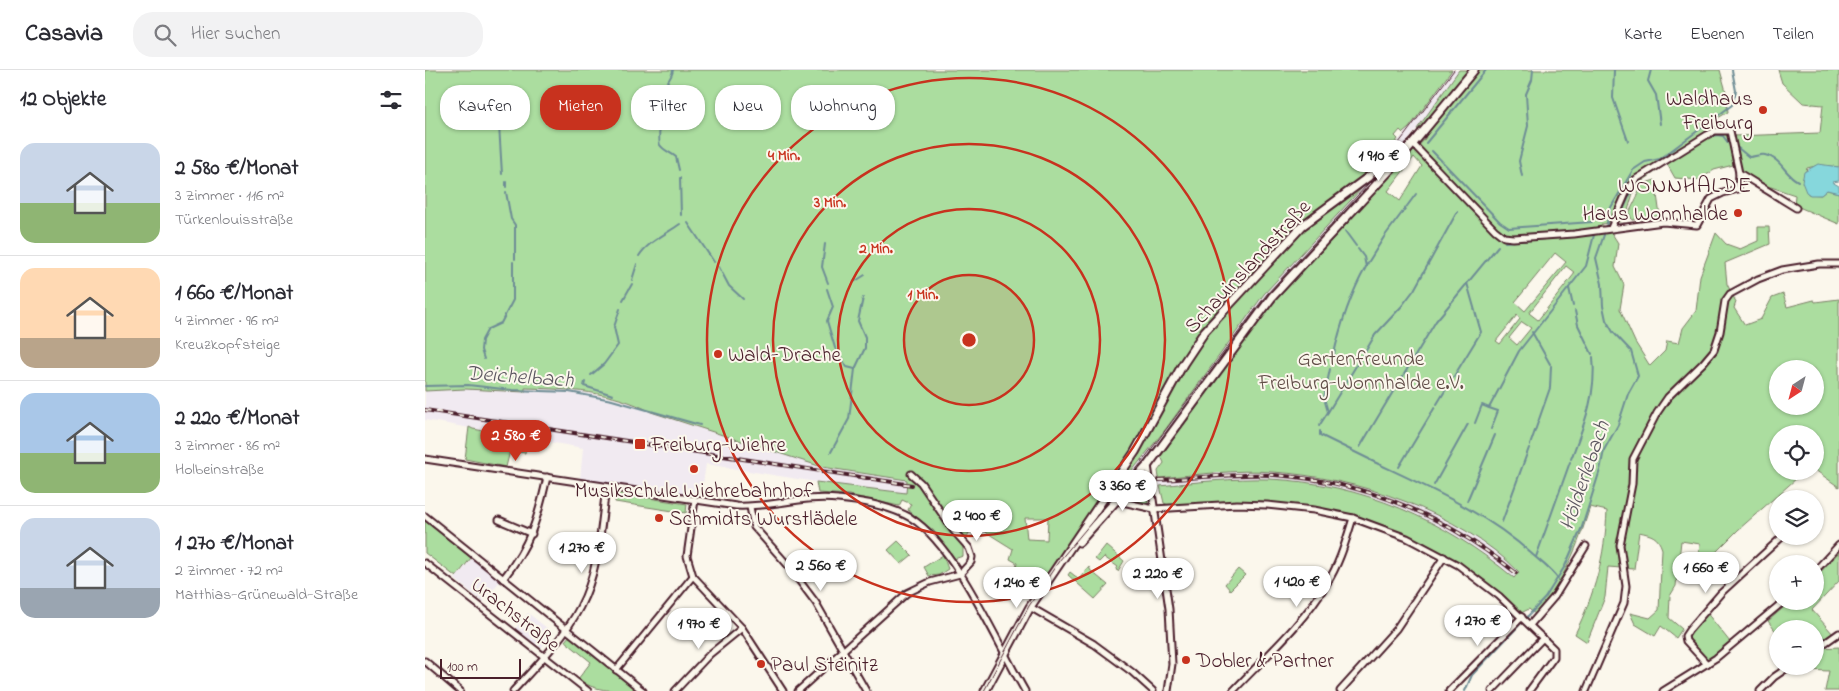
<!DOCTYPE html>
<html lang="de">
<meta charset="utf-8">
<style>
:root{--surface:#fff;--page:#f2f2f3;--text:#2b2b33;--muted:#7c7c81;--line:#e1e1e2;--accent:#c8321e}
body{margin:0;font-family:"Indie Flower",sans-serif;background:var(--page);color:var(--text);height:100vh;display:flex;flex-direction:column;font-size:19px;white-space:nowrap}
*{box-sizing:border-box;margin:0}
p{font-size:16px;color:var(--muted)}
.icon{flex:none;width:28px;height:28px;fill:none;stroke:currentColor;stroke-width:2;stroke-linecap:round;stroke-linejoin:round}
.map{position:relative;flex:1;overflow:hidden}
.side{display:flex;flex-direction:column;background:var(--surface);width:425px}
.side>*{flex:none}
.hud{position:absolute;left:15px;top:15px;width:475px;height:45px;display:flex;gap:10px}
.needle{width:32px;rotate:216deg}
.fabs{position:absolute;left:1344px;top:290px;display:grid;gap:10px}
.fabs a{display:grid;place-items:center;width:55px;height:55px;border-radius:50%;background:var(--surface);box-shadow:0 1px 4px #0004;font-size:25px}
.scale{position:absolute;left:15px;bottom:12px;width:81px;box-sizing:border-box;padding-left:5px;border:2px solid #4a1f2b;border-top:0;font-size:14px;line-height:18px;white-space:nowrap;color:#4a1f2b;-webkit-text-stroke:4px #fbf7ec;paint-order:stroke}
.price{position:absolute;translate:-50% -42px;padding:0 11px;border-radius:18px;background:#fff;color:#222;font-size:16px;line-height:32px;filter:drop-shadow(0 1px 2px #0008)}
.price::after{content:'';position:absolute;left:50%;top:30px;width:15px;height:11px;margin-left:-8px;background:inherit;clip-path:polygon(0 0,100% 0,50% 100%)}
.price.active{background:var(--accent);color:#fff}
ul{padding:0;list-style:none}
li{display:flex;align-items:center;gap:15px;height:125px;padding:0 20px}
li+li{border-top:1px solid var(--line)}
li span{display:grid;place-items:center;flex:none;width:140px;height:100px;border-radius:15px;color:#555}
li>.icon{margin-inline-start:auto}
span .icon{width:60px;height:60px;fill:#fffc;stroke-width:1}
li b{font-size:21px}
h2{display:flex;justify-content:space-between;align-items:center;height:60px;padding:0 20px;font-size:21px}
.pill{padding:0 18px;border-radius:20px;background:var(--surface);box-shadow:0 1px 4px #0004;font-size:18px;line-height:45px}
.pill.active{background:var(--accent);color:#fff}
header{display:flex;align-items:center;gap:30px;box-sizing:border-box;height:70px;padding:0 25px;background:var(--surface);border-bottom:1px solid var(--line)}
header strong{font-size:24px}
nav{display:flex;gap:28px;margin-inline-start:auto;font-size:18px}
.search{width:350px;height:45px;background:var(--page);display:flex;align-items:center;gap:12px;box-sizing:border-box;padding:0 18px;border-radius:20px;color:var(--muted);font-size:19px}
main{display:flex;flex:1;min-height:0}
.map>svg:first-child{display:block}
</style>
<header>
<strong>Casavia</strong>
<div class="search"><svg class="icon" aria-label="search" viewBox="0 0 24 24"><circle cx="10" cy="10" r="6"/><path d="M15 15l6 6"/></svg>Hier suchen</div>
<nav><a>Karte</a><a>Ebenen</a><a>Teilen</a></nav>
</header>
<main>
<section class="side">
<h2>12 Objekte<svg class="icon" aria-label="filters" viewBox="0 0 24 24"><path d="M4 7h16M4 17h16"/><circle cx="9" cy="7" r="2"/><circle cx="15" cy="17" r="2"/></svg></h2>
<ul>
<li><span style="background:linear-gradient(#c9d6e8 60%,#8fb573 0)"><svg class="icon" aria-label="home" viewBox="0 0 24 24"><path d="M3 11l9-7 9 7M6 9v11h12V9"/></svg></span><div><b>2 580 €/Monat</b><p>3 Zimmer · 116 m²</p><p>Türkenlouisstraße</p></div></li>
<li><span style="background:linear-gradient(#ffd9b3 70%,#b9a48a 0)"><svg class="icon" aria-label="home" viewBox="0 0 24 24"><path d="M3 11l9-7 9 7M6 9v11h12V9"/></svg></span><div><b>1 660 €/Monat</b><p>4 Zimmer · 96 m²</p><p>Kreuzkopfsteige</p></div></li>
<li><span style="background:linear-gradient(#a9c7e8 60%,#8fb573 0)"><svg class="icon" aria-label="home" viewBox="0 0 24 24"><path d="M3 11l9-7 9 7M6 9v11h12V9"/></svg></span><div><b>2 220 €/Monat</b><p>3 Zimmer · 86 m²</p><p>Holbeinstraße</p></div></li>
<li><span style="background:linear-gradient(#c9d6e8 70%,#9aa5b1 0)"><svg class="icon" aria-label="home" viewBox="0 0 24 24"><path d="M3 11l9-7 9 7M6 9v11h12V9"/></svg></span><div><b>1 270 €/Monat</b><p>2 Zimmer · 72 m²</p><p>Matthias-Grünewald-Straße</p></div></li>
</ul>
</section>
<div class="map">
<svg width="1414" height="621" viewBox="0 0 1414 621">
<rect width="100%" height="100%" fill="#fbf7ec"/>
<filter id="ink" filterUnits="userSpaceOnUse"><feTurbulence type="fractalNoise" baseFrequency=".02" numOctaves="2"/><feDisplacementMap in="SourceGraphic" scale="10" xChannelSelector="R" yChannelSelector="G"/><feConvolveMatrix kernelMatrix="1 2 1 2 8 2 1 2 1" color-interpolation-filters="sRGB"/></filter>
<g filter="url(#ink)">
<g fill="#f1eaf1">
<path d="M 1027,0 L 1034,0 L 991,60 L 948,115 L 845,226 L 713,405 L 661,463 L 667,448 L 740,360 L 839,224 L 938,117 L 936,108 L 965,82 Z"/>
<path d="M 99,318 L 144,319 L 210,333 L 226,342 L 397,397 L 483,410 L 482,423 L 391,412 L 281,394 L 276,427 L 155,410 L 158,378 L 0,350 L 0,321 L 40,319 L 100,322 Z"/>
<path d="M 865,389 L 1034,442 L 1094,502 L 1085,512 L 979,456 L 793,419 L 735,423 L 733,401 Z"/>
<path d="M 47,488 L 75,511 L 58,532 L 30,509 Z"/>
<path d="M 103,543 L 128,563 L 116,578 L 90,559 Z"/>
</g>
<g fill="#abdd9f" stroke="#7a7e65" fill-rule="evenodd">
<path d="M 0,0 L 1027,0 L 984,58 L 978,63 L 975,60 L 970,66 L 973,69 L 954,95 L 936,108 L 938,117 L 839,224 L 740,360 L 622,506 L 591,498 L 592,493 L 585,489 L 588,479 L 548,454 L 538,476 L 538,486 L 529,489 L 509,461 L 483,440 L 486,434 L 477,430 L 474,436 L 424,425 L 393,423 L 391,412 L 481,423 L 482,410 L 397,397 L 226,342 C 188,321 142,319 100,318 L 100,322 L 40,319 L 0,321 ZM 600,448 L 623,448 L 622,470 L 602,469 Z"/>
<path d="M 1034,0 L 1295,0 L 1304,32 L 1302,34 L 1303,42 L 1293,48 L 1298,63 L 1303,66 L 1308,95 L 1289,100 L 1274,110 L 1250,108 L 1242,94 L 1210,116 L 1200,151 L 1177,154 L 1177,161 L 1186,162 L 1193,173 L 1190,197 L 1199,215 L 1195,239 L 1210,272 L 1225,296 L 1240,281 L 1242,271 L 1254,273 L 1258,258 L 1271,241 L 1275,206 L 1291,163 L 1301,174 L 1315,179 L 1333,171 L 1333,157 L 1344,157 L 1345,174 L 1300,193 L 1302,214 L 1311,232 L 1309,238 L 1320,255 L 1336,249 L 1347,228 L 1358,224 L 1362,237 L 1389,230 L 1390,232 L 1414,229 L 1414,417 L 1390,400 L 1390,364 L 1352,364 L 1352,401 L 1380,401 L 1313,460 L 1272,501 L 1275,474 L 1256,471 L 1251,516 L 1245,526 L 1244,548 L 1257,559 L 1251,568 L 1236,556 L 1230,566 L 1210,554 L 1205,543 L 1225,548 L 1234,540 L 1237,479 C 1233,466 1227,465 1214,462 L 1209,499 L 1183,497 L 1180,527 L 1162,572 L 1150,564 C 1170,523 1180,486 1182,441 L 1165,437 C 1152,479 1139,510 1111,545 L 1104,539 L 1096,543 C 1037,491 969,449 890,438 C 875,436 859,437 844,437 C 811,436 778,436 745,436 L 739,433 L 735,416 C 772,412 808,408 845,409 C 936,413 1020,450 1089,508 L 1094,502 C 1035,442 931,407 848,402 C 811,399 772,405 734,408 L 733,401 L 739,393 L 736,386 L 844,238 L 999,70 L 1001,67 L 992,59 ZM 989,87 L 997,96 L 975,131 L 963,121 ZM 1130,183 L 1141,192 L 1100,241 L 1090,232 ZM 1141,196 L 1150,203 L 1113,250 L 1104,243 ZM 1092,245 L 1095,249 L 1075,274 L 1071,271 ZM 1097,252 L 1106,258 L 1092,275 L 1084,268 ZM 1352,299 L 1390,299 L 1390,336 L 1352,336 Z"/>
<path d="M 1353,0 L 1414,0 L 1414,97 L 1395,95 L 1382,98 L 1378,109 L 1383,124 L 1396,125 L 1402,120 L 1414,123 L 1414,154 L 1369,135 L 1370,125 L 1346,117 L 1341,118 L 1314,99 L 1308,66 L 1395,63 L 1398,35 L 1378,33 L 1357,13 Z"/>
<path d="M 1230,110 L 1235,146 L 1207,150 L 1204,143 L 1213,125 L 1214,115 Z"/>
<path d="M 44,357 L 48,359 L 102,369 L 100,383 L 85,381 L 81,397 L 40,389 Z"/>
<path d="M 720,409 L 723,433 L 716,435 L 703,429 Z"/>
<path d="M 191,423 L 262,434 L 261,443 L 190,432 Z"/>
<path d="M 0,451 L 46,488 L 31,507 L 0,483 Z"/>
<path d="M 473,471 L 487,485 L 476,494 L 463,480 Z"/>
<path d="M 681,475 L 699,491 L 693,501 L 691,500 L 693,497 L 679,487 L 674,492 L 670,489 Z"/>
<path d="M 1414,482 L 1414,511 L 1387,540 L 1408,564 L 1390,577 L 1390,559 L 1352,559 L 1352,563 L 1343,551 L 1366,531 L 1390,531 L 1390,508 Z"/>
<path d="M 518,485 L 523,499 L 514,505 L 504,506 L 499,497 Z"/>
<path d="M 664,497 L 666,501 L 683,515 L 670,529 L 643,505 L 645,502 L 654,509 Z"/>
<path d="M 813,499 L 820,505 L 805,520 L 800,514 Z"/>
<path d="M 1281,542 L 1305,572 L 1285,589 L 1281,589 L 1263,570 L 1269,556 Z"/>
<path d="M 145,565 L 211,617 L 208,621 C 186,621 169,621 153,609 L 166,592 L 140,571 Z"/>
<path d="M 1414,577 L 1414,621 L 1400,621 L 1404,601 L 1380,600 L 1373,596 L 1390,596 L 1390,581 L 1394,578 Z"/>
</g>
<path fill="#86d7dc" stroke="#6e8d95" d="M 1393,94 L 1414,97 L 1414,111 L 1407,112 L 1414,116 L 1414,123 L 1402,120 L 1396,125 L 1385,125 L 1381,122 L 1377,112 L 1379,102 Z"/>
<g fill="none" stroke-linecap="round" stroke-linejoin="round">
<g stroke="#6e8d95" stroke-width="2">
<path d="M 248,0 C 247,9 240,13 237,21 C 236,25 233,73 235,75 C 238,80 246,83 251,87 L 254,100"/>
<path d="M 1189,0 L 1188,28 L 1203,71"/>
<path d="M 1226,0 L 1223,11 L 1231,25 L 1235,54"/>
<path d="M 73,38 L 77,104"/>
<path d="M 1001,73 L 1061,0"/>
<path d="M 1313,78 L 1324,87 C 1330,87 1335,84 1340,85 C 1356,88 1360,105 1373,111"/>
<path d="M 1007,81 L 1075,152 L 1084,158 L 1167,152"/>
<path d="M 1243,92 L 1284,67 L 1292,65 L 1298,66 L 1304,74"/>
<path d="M 1097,106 L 1094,91 L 1103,56 L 1101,24 L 1107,10 L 1108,0"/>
<path d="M 255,108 L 256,145"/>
<path d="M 81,112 L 81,117"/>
<path d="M 81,122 L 86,149 L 90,155 L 90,189"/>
<path d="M 1178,140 L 1182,147 L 1186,147"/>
<path d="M 1195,147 L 1208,118 L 1216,109"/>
<path d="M 263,153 L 289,192"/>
<path d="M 1181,157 L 1185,139 L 1208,100 L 1220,92 L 1235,89 L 1307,35 L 1311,21 L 1307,0"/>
<path d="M 920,161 L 931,176"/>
<path d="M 1155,166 L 1168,165"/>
<path d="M 1080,172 L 1146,167"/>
<path d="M 400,174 L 397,197 L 403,213"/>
<path d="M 214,186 C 223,172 241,164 255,154"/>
<path d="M 941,196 L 959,167 L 991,124"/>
<path d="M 294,197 L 304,216 L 318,229"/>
<path d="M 207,210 L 212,194"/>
<path d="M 429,212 L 440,205"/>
<path d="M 1144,218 L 1148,236"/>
<path d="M 402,219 L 408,237 L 402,251 L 410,278 L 422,297 L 430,299"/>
<path d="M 198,230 L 207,214"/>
<path d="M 1150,241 L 1153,255 L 1167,284"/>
<path d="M 1107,262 L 1125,294"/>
<path d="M 908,288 C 915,256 925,225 941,197 L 939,187 L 933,179"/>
<path d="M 59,289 L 56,280 L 57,270 L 63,259 L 76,253 L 88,230 L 88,192"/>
<path d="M 936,289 L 950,265 L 976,237 L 989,220 L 1032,142"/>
<path d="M 166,305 L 179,294 L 193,275 L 189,257 L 195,239"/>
<path d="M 975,311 L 1011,251 L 1073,176"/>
<path d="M 160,312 L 159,316 L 188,325"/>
<path d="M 0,316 L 43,315 L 87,320 L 144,322 L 187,330 L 275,355"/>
<path d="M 1012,334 L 1056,262 L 1042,213"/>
<path d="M 903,342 L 934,291"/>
<path d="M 1050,353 L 1057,335 L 1064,338"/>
<path d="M 894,356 L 903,342 L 899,328 L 905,299"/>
<path d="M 1066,359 L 1073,341 L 1064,338 L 1094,281 L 1161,196 L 1169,165"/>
<path d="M 895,361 L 895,365 L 944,389"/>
<path d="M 1105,375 L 1125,318 L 1126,296"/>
<path d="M 935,377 L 972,315"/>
<path d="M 406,382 L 424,349 L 430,299 L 440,278 L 440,267 L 433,251 L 438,228"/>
<path d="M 1146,389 C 1159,355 1172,324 1168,287"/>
<path d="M 945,390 C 1002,417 1061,442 1108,485 C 1116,492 1127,500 1133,509"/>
<path d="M 974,397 L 1010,337"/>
<path d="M 1009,415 L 1043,354"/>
<path d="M 1042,431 L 1070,365"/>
<path d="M 1077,452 L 1104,378"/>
<path d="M 1111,487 L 1145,392"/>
<path d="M 1040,621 L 1047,605 L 1120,528 L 1140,496 L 1157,457 L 1175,400 L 1179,380 L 1193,355 L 1203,324 L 1213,306 L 1206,281 L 1188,262 L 1181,250 L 1178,236 L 1177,214 L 1171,188 L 1180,162"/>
</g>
<defs>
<g id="street">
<path d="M 988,74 L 1070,160 L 1079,167 L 1088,168 L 1149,164 L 1238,152 L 1272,155 L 1286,129 L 1298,123 L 1313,119 L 1314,103 L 1305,61 L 1290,61 L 1282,65 L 1211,109 L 1202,121 L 1186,158"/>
<path d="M 1314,103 L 1371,138"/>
<path d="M 0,389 L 311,436 C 345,438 378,425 413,429 C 437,431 465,436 486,448 C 531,476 572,573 600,621"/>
<path d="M 723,395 L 744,539 L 747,594 L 743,621"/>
<path d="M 270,430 L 262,486 L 268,506 L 317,558 L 358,621"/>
<path d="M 693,431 L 729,439 L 812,434 L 842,435 L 889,440 L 928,448 L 982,468 L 1033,495 L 1074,526 L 1129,579 L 1129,587 L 1104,621"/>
<path d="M 325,437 L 329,457 L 361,493 L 391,533 L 441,621"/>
<path d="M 0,446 L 218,621"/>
<path d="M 74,450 L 107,464"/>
<path d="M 0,493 L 163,621"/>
<path d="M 1390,501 L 1414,475"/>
<path d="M 78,509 C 105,475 113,449 122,407"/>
<path d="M 605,537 L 669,574 L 707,602 L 728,621"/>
<path d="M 1105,555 L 1130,526 L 1161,476"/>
<path d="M 1390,580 L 1414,563"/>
<path d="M 0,591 L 35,621"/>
<path d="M 1282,594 L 1261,571 L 1260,566 L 1264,560 L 1296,523 L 1358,466"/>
<path d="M 191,600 L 268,506"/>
<path d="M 88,621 C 112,595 139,568 155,537 C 174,501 176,456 181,417"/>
<path d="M 250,621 L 285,584 L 317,558"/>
<path d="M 373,621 L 482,523 L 505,512 L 535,504 L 546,492 L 547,487 L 544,478 L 528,460 L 496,413 L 486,404"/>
<path d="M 808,621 C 840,587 878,554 902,513 C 915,493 921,470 928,448"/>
<path d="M 915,621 L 971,559 L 1019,487"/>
<path d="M 1024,621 L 1097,547"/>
<path d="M 1067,621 L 1118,568"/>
<path d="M 1161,621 L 1199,533 L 1201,516 L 1195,475 L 1207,414 L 1208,389 L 1232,343 L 1243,327 L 1278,293 L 1289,280 L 1295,262 L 1300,231 L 1305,224 L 1333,209 L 1357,200 L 1394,194 L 1414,194"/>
<path d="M 1238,621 L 1291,588 L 1359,531"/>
<path d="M 1335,621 L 1349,607 L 1365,596"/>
</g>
<g id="secondary">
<path d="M 654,472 L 723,395 L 847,227 L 977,87 L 1049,0"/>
<path d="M 560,621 L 605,537 L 710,382 L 758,294 L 780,261 L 877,156 L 988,74"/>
</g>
</defs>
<use href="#street" stroke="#4a1f2b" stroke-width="9"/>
<use href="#secondary" stroke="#4a1f2b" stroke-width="11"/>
<use href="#street" stroke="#fbf7ec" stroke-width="5"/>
<use href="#secondary" stroke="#fbf7ec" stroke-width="7"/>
<path stroke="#4a1f2b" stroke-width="1" d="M 559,621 L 604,536 L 634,491 L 713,397 L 842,224 L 943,114 L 1029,0"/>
<defs>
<g id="rail">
<path d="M 0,340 L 487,415"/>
<path d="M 734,410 C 772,408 811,403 849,405 C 939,411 1021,446 1091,503"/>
</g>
</defs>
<use href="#rail" stroke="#4a1f2b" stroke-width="4"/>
<use href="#rail" stroke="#fbf7ec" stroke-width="2" stroke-dasharray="5.5" stroke-linecap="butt"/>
</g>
</g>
<circle cx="544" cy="270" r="65" fill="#c8321e" fill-opacity=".12"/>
<g fill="none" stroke="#c8321e" stroke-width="2.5">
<circle cx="544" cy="270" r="65"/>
<circle cx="544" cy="270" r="131"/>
<circle cx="544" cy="270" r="196"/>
<circle cx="544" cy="270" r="262"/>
</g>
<g fill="#c8321e" stroke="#fbf7ec" stroke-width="2">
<circle cx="1338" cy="40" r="5"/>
<circle cx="1313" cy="143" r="5"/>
<circle cx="293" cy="284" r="5"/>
<rect x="209" y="368" width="12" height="12" rx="2.5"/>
<circle cx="269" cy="399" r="5"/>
<circle cx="234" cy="448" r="5"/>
<circle cx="761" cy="590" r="5"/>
<circle cx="336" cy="594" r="5"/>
</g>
<g text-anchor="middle" stroke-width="4" stroke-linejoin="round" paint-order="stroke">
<g font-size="21" fill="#4a1f2b" stroke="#fbf7ec" text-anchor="start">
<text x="1328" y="35" text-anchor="end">Waldhaus<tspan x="1328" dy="24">Freiburg</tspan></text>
<text x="1303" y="150" text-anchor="end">Haus Wonnhalde</text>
<text x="303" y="291">Wald-Drache</text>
<text x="226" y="381">Freiburg-Wiehre</text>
<text x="269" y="427" text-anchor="middle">Musikschule Wiehrebahnhof</text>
<text x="244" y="455">Schmidts Wurstlädele</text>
<text x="771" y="597">Dobler &amp; Partner</text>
<text x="346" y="601">Paul Steinitz</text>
</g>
<g font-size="21" fill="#4a1f2b" stroke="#fbf7ec">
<text transform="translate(822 196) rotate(-47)" y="7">Schauinslandstraße</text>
<text transform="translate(91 544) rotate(38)" y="7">Urachstraße</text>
</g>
<g font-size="21" fill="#624e48" stroke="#fbf7ec">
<text x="936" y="295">Gartenfreunde<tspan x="936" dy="24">Freiburg-Wonnhalde e.V.</tspan></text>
</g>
<g font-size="22" letter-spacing="1" fill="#4a1f2b" stroke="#fbf7ec">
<text x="1260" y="122">WONNHALDE</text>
</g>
<g font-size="22" font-style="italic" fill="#5c5660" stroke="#fbf7ec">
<text transform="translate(95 305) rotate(4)" y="8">Deichelbach</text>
<text transform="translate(1158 405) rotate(-71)" y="8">Hölderlebach</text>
</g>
</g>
<circle cx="544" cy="270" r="8" fill="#c8321e" stroke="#fbf7ec" stroke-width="2.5"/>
<g font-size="15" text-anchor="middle" font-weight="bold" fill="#c8321e" stroke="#fbf7ec" stroke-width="4" stroke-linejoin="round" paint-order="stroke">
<text x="359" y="90">4 Min.</text>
<text x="405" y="137">3 Min.</text>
<text x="451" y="183">2 Min.</text>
<text x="498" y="229">1 Min.</text>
</g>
</svg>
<div class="fabs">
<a><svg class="needle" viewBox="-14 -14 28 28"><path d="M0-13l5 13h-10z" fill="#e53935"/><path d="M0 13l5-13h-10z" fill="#7c7c81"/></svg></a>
<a><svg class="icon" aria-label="locate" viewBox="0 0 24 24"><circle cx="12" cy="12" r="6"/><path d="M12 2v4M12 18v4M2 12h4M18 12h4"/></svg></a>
<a><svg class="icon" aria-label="layers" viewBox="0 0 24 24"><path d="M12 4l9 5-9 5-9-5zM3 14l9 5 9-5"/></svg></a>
<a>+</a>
<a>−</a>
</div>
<div class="scale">100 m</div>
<b class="price" style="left:954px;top:112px">1 910 €</b>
<b class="price active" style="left:91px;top:392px">2 580 €</b>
<b class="price" style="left:698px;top:442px">3 360 €</b>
<b class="price" style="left:552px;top:472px">2 400 €</b>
<b class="price" style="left:157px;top:504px">1 270 €</b>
<b class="price" style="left:396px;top:522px">2 560 €</b>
<b class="price" style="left:1281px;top:524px">1 660 €</b>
<b class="price" style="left:733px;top:530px">2 220 €</b>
<b class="price" style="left:872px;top:538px">1 420 €</b>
<b class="price" style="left:592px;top:539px">1 240 €</b>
<b class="price" style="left:1053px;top:577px">1 270 €</b>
<b class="price" style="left:274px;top:580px">1 970 €</b>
<div class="hud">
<a class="pill">Kaufen</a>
<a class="pill active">Mieten</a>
<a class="pill">Filter</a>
<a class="pill">Neu</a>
<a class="pill">Wohnung</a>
</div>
</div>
</main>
